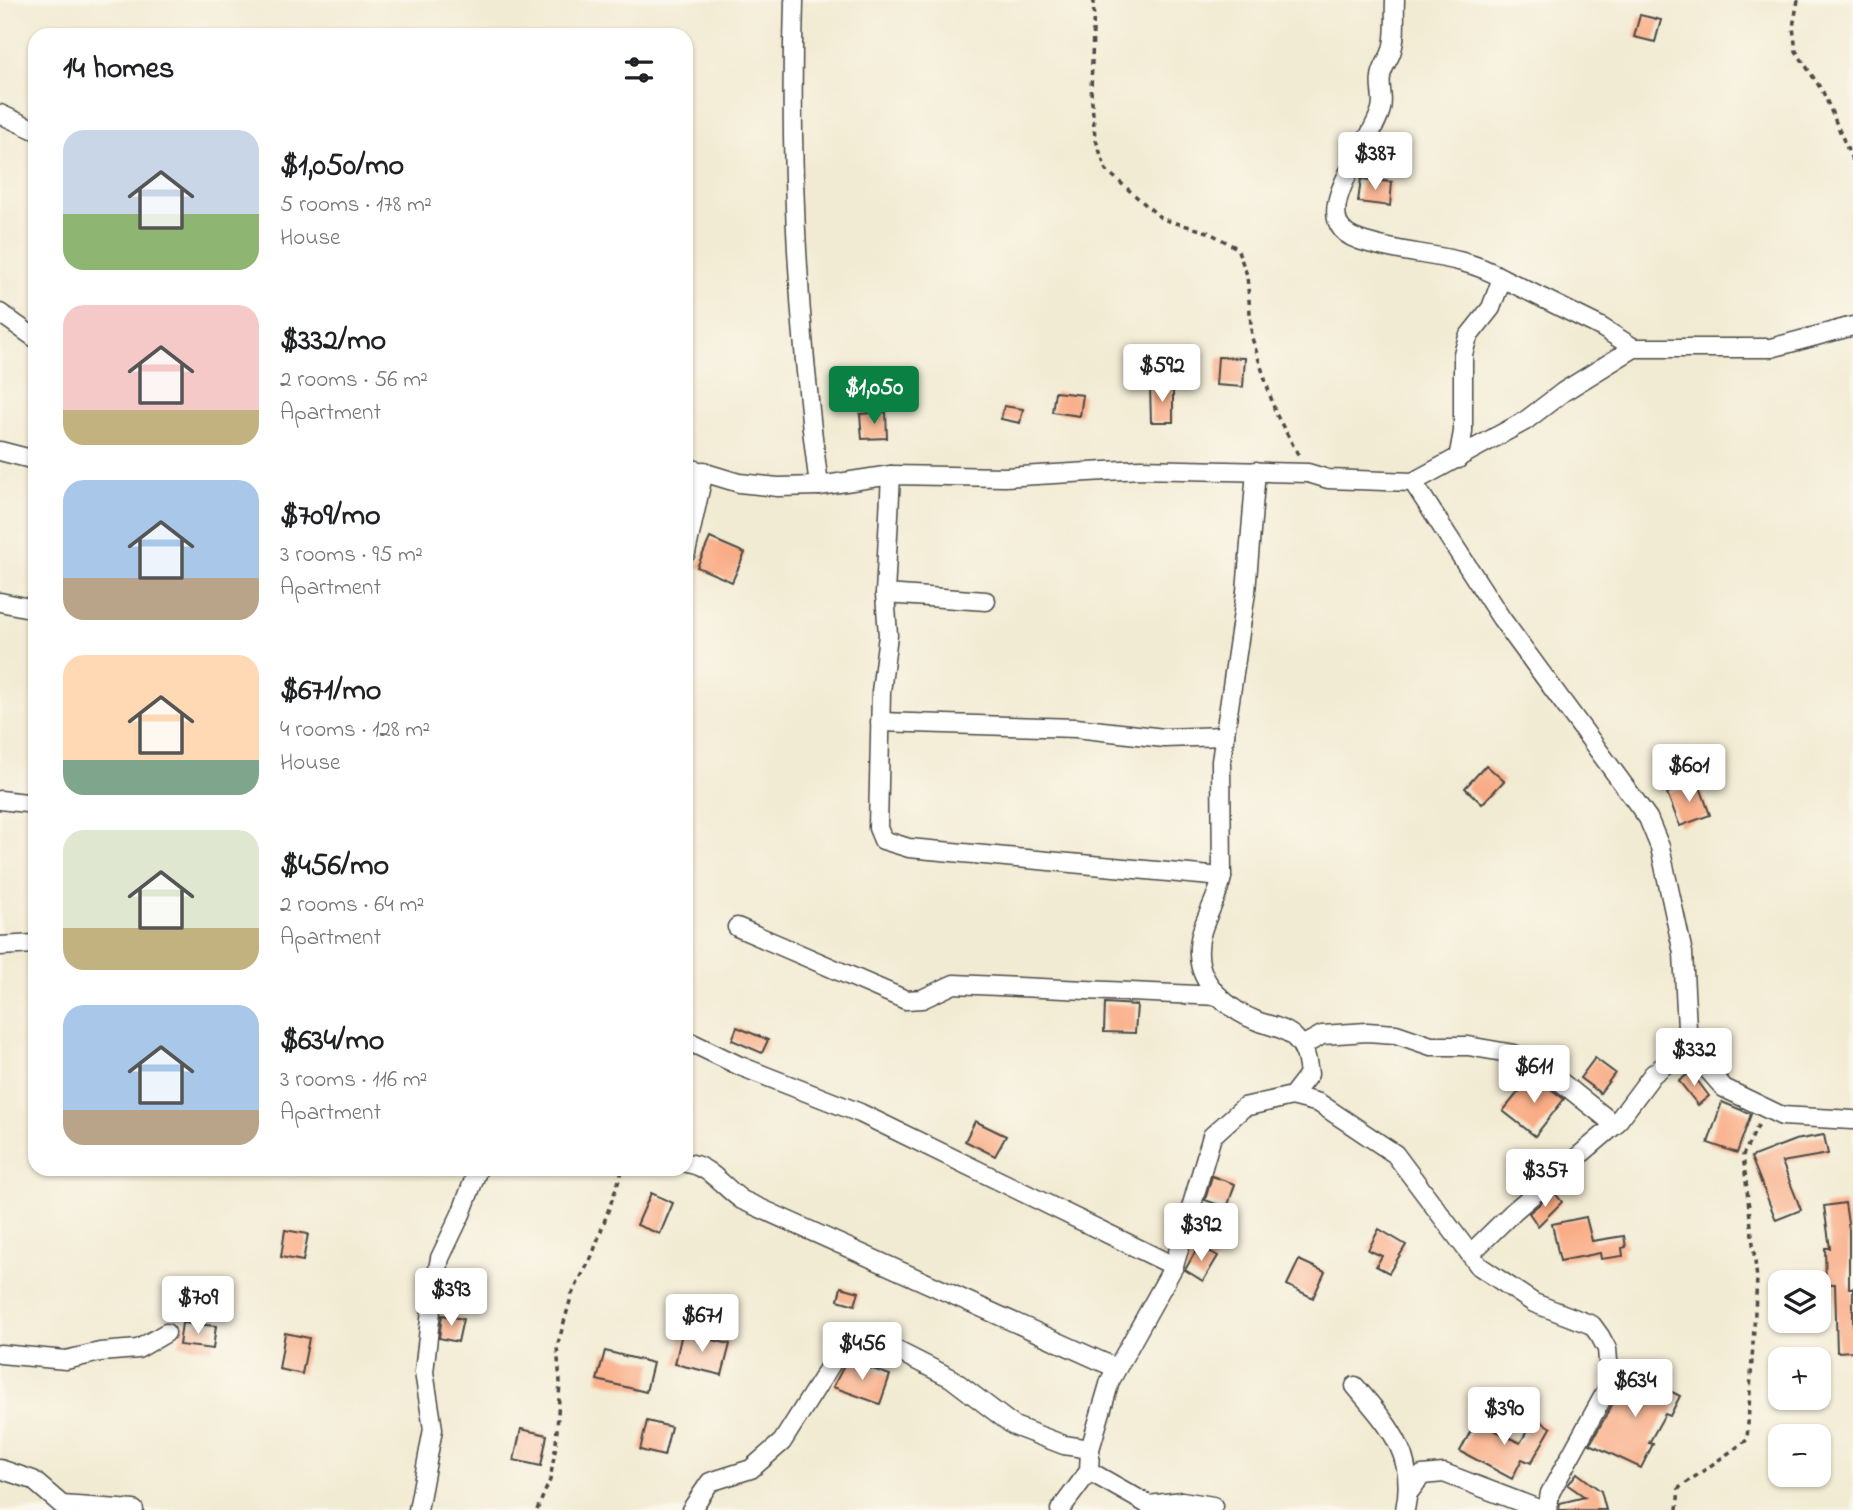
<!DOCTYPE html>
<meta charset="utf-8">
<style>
:root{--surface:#fff;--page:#f6f6f6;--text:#202124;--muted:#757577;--accent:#0b8043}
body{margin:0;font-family:"Indie Flower",sans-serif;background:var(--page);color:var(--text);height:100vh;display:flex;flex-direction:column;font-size:26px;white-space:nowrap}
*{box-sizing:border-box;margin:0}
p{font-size:23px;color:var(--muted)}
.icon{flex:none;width:38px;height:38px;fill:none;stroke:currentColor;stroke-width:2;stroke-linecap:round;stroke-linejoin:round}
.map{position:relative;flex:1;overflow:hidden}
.sheet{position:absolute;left:28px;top:28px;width:665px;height:1148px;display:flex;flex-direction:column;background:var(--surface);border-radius:21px;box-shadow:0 2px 5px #0004}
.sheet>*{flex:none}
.fabs{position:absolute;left:1768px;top:1270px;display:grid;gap:14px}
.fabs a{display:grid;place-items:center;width:63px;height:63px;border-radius:14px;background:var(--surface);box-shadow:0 2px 5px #0004;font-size:35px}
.price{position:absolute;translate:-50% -60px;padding:0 16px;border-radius:7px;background:#fff;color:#222;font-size:23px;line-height:46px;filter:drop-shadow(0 2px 4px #0008)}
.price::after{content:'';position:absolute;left:50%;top:42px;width:21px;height:16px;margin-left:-10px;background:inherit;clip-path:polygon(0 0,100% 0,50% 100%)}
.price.selected{background:var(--accent);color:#fff}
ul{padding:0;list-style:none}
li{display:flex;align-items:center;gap:21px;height:175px;padding:0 35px}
li span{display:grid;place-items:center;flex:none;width:196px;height:140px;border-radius:21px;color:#555}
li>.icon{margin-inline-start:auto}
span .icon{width:84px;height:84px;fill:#fffc;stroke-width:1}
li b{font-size:30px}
h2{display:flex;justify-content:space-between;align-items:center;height:84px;padding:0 35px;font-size:30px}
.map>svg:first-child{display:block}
</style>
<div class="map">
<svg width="1853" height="1510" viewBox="0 0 1853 1510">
<rect width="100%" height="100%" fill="#fbf7ec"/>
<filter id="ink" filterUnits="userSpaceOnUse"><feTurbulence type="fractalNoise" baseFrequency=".0143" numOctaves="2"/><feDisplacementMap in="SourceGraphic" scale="14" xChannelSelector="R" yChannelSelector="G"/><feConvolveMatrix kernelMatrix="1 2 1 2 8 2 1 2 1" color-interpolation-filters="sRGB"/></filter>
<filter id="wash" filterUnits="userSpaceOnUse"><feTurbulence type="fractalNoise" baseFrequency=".00686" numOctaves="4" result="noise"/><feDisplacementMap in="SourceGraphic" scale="28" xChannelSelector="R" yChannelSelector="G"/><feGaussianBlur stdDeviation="1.57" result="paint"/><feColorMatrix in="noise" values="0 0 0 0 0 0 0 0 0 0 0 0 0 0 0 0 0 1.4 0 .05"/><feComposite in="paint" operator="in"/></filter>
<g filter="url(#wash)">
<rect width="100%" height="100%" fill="#f2ebd3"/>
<g id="blocks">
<g fill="#f9ac85">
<path d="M 1640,15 L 1661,20 L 1655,42 L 1634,37 Z"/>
<path d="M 1361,179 L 1392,182 L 1390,206 L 1358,202 Z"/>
<path d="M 1218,357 L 1245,358 L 1243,387 L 1216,385 Z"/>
<path d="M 1150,386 L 1173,386 L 1173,422 L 1151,422 Z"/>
<path d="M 1055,392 L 1083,395 L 1080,416 L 1052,412 Z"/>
<path d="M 1004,406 L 1023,409 L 1020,423 L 1001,419 Z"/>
<path d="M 886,412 L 887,438 L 862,439 L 860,414 Z"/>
<path d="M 710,538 L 745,553 L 732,582 L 697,567 Z"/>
<path d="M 1486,765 L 1504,781 L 1482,804 L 1465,788 Z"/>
<path d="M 1698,781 L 1710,815 L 1680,826 L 1667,793 Z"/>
<path d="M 1105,1003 L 1137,1005 L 1135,1033 L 1104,1032 Z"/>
<path d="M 737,1027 L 768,1040 L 762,1053 L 732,1040 Z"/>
<path d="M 1595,1058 L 1615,1073 L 1600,1093 L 1580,1078 Z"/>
<path d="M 1691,1072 L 1709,1096 L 1698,1105 L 1679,1081 Z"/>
<path d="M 1532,1075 L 1564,1099 L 1535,1136 L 1503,1111 Z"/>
<path d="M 1722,1102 L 1751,1114 L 1737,1153 L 1708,1143 Z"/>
<path d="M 975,1121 L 1006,1136 L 995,1156 L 965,1141 Z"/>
<path d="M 1824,1135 L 1828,1154 L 1782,1162 L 1801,1210 L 1776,1220 L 1751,1157 L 1795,1140 Z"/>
<path d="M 1212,1176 L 1235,1184 L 1227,1208 L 1205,1200 Z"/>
<path d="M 1554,1192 L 1562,1202 L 1538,1226 L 1529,1213 Z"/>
<path d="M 651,1193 L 673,1203 L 660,1234 L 637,1225 Z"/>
<path d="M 1845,1203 L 1849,1230 L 1849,1288 L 1853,1288 L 1853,1351 L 1837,1352 L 1835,1284 L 1826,1284 L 1825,1248 L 1830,1248 L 1824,1206 Z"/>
<path d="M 1586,1217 L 1592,1241 L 1624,1236 L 1626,1247 L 1622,1248 L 1623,1256 L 1601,1259 L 1600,1253 L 1560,1261 L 1552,1224 Z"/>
<path d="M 1379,1229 L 1406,1245 L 1389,1273 L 1376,1266 L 1382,1256 L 1368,1250 Z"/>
<path d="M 285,1230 L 308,1234 L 303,1261 L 281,1257 Z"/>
<path d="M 1199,1245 L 1218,1256 L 1203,1281 L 1185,1270 Z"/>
<path d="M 1299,1260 L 1325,1272 L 1313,1298 L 1287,1285 Z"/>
<path d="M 841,1287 L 859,1292 L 855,1305 L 838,1300 Z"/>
<path d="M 442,1315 L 463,1319 L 458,1342 L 439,1338 Z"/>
<path d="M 182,1323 L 216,1326 L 213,1349 L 179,1345 Z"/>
<path d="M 285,1333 L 309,1338 L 302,1374 L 279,1369 Z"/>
<path d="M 682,1333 L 730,1344 L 722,1375 L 675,1364 Z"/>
<path d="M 605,1351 L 653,1363 L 646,1392 L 597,1380 Z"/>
<path d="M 847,1360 L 890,1375 L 880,1404 L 833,1387 Z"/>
<path d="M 1631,1371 L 1680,1396 L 1670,1416 L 1665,1414 L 1649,1443 L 1653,1444 L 1641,1468 L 1590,1444 Z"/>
<path d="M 1535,1418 L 1551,1428 L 1531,1463 L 1522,1459 L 1512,1479 L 1460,1451 L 1476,1421 L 1520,1443 Z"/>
<path d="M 647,1421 L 671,1427 L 664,1456 L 640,1450 Z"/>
<path d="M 521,1429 L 547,1435 L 541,1466 L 514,1460 Z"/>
<path d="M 1577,1473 L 1601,1491 L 1606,1510 L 1559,1510 L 1560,1503 L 1585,1497 L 1568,1485 Z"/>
</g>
</g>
</g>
<g filter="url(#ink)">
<use href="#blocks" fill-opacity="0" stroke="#494844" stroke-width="2"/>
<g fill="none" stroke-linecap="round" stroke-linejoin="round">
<defs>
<g id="minor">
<path d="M 1395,0 C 1394,16 1397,37 1391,53 C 1388,61 1382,68 1381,77 C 1379,88 1384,98 1381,109 C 1373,144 1300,220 1359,240 C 1407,257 1458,252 1502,278 L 1491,308 L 1468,337 L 1463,354 L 1463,432 L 1458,459"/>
<path d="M 794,1 C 789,167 797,321 819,486"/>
<path d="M 0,114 L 35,130"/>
<path d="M 1502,278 L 1601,327 L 1634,348"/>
<path d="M 0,313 L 35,338"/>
<path d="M 0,451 L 35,460"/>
<path d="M 686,467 L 739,483 L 778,487 L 819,486 L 891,475 L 1005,477 L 1140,469 L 1308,473 L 1328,479 L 1413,482 L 1525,421 L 1563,392 L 1634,348 L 1771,348 L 1853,326"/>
<path d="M 1256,471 L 1246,592 L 1221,761 L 1222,877 C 1217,904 1197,926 1199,955 C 1200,986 1230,1010 1257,1021 C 1270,1026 1287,1028 1296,1039 C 1306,1049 1307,1060 1309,1074 L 1292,1096"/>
<path d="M 891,475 L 885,594 L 888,635 L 881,692 L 878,828 L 883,840 L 909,848 L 1222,877"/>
<path d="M 1413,482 L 1501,618 L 1648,818 L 1660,847 L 1683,953 L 1688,1047 L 1724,1088 L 1782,1116 L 1853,1120"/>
<path d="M 686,553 L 704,471"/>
<path d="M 885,594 L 986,601"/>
<path d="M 0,602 L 35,609"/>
<path d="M 880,722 L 1076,728 L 1164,738 L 1225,736"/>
<path d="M 0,800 L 35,804"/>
<path d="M 737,927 L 906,1000 L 922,999 L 954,984 L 1219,996"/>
<path d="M 0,946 L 35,944"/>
<path d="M 686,1040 L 740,1066 L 860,1113 L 1174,1266"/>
<path d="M 1302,1046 L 1322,1035 L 1367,1032 L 1396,1034 L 1431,1046 L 1468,1046 L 1514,1054 L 1542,1067 L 1615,1125"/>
<path d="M 686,1163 C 709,1165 723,1187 742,1200 L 1116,1368"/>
<path d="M 1470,1254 L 1514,1211 L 1615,1125 L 1653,1074 L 1688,1047"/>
<path d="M 0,1354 L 66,1360 L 100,1352 L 138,1349 L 166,1333"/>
<path d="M 1355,1386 C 1388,1425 1417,1454 1405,1510"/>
<path d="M 0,1469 L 33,1480 L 62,1505 L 134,1510"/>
<path d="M 1089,1471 L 1149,1505 L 1182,1501 L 1213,1506"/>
<path d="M 1409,1492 L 1422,1475 L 1444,1473 L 1541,1510"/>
<path d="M 418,1510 L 433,1429 L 424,1372 L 432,1302 L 440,1258 L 461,1214 L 478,1169"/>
<path d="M 691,1510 L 710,1482 L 751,1469 L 782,1442 L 845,1342 L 858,1336 L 868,1336 L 951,1378 L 1014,1426 L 1064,1445 L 1090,1449"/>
<path d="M 1060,1510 L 1089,1471 L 1090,1449 L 1110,1381 L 1174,1266 L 1212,1136 L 1244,1107 L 1292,1096 L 1319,1103 L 1395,1154 L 1479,1266 L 1534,1303 L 1592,1325 L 1600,1336 L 1607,1349 L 1610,1384 L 1550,1493 L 1547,1510"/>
</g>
</defs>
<use href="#minor" stroke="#494844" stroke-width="21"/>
<g stroke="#494844" stroke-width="3.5" stroke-dasharray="5 5" stroke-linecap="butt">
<path d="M 1094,0 L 1091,91 L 1095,137 L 1106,170 L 1162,219 L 1208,232 L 1237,248 L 1247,275 L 1252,338 L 1276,414 L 1299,456"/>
<path d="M 1798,0 L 1793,27 L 1796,51 L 1823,92 L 1853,162"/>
<path d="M 537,1510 L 550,1480 L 556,1445 L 560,1382 L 557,1347 L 572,1294 L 592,1256 L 623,1169"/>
<path d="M 1677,1510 L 1679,1488 L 1747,1440 L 1757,1279 L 1743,1155 L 1760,1122"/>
</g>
<use href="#minor" stroke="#fff" stroke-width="18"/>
</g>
</g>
</svg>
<div class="fabs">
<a><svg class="icon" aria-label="layers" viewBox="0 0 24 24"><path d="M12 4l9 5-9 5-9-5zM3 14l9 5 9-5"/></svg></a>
<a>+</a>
<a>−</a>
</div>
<b class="price" style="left:1375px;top:192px">$387</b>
<b class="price" style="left:1162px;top:404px">$592</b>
<b class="price selected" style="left:874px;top:426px">$1,050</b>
<b class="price" style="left:1689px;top:804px">$601</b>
<b class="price" style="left:1694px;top:1088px">$332</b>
<b class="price" style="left:1534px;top:1105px">$611</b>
<b class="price" style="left:1545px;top:1209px">$357</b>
<b class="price" style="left:1201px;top:1263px">$392</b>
<b class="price" style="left:451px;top:1328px">$393</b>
<b class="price" style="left:198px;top:1336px">$709</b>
<b class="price" style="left:702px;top:1354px">$671</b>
<b class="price" style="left:862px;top:1382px">$456</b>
<b class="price" style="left:1635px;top:1419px">$634</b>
<b class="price" style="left:1504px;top:1447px">$390</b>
<section class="sheet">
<h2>14 homes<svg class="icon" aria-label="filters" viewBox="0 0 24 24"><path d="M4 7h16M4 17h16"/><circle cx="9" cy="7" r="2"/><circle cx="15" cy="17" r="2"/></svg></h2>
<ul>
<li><span style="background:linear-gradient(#c9d6e8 60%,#8fb573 0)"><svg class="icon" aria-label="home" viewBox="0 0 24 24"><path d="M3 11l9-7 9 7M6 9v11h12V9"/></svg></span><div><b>$1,050/mo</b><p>5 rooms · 178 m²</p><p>House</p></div></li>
<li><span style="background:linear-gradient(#f6c9c9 75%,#c2b280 0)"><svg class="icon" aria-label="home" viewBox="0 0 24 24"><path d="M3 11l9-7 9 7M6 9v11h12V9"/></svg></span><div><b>$332/mo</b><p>2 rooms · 56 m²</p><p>Apartment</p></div></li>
<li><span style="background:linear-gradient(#a9c7e8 70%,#b9a48a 0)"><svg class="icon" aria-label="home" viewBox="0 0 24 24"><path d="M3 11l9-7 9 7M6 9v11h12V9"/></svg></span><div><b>$709/mo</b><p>3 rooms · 95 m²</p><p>Apartment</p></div></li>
<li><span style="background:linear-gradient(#ffd9b3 75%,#7fa58c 0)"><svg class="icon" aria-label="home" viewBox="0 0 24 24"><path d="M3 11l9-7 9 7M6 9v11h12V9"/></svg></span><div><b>$671/mo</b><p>4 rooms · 128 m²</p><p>House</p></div></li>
<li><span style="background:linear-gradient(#dfe7d0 70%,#c2b280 0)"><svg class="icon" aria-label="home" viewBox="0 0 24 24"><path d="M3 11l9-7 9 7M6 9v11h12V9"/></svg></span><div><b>$456/mo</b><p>2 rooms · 64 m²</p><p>Apartment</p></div></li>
<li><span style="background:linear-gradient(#a9c7e8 75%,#b9a48a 0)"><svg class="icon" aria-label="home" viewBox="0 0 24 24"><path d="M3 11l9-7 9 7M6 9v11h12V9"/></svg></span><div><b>$634/mo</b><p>3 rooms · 116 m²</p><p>Apartment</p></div></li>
</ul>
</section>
</div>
